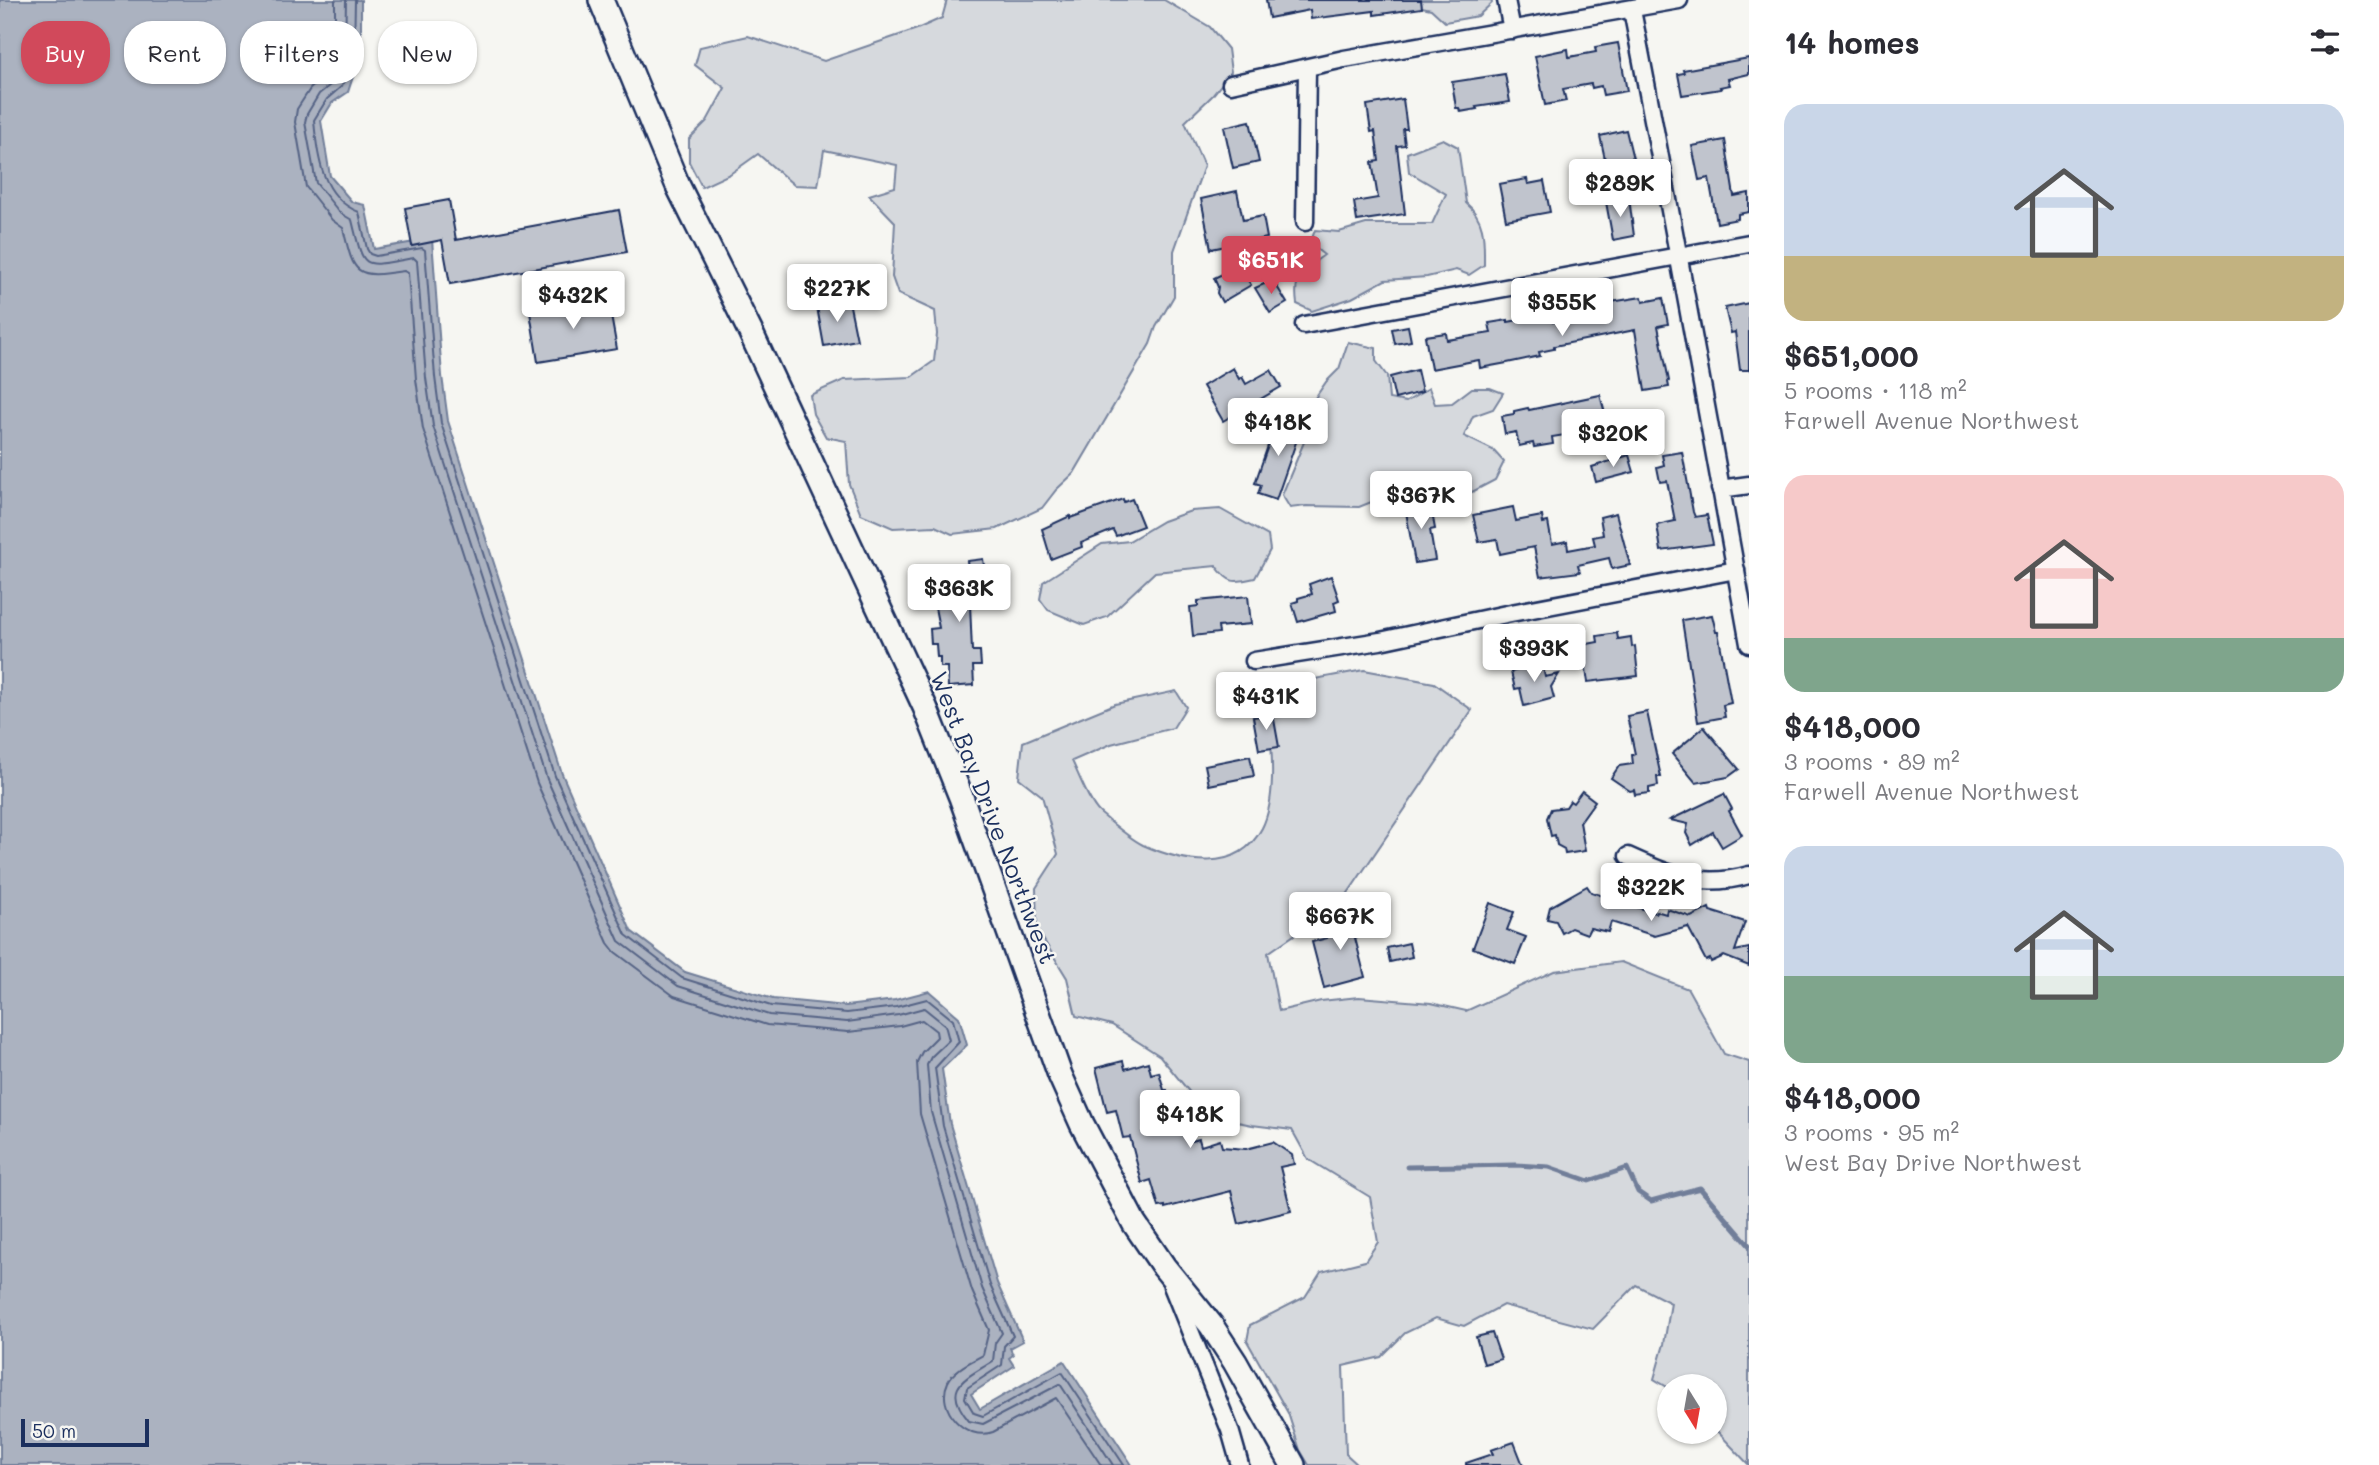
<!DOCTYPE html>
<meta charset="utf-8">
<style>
:root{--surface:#fff;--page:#f2f2f3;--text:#2b2b33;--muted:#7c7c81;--accent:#d1495b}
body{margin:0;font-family:Mali,sans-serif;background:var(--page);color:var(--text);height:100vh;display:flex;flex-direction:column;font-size:26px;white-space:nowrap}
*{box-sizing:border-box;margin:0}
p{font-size:23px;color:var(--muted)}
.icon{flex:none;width:38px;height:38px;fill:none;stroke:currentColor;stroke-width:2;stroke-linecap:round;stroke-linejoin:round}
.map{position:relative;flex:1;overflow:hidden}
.side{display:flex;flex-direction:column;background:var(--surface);width:630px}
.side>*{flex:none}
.guide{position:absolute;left:21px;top:21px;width:665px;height:63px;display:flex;gap:14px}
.needle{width:46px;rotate:169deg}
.fabs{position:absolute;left:1657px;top:1374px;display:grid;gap:14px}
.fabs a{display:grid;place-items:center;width:70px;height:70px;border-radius:50%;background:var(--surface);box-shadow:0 2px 5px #0004;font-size:35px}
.scale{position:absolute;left:21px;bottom:18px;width:128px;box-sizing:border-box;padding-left:7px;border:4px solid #1b2f5e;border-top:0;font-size:19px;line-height:24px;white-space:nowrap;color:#1b2f5e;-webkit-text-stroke:5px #f6f6f2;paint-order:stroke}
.price{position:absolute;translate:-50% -60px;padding:0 16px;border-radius:7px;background:#fff;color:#222;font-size:23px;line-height:46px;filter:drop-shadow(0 2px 4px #0008)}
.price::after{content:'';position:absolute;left:50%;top:42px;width:21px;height:16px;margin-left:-10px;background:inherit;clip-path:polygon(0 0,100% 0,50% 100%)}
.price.current{background:var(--accent);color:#fff}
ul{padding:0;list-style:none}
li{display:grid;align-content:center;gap:14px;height:371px;padding:0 35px}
li span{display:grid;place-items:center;height:217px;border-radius:21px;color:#555}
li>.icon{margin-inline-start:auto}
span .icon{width:126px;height:126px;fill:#fffc;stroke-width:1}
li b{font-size:30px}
h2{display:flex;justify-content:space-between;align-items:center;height:84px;padding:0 35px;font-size:30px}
.pill{padding:0 24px;border-radius:28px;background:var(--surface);box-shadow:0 2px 5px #0004;font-size:24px;line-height:63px}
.pill.current{background:var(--accent);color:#fff}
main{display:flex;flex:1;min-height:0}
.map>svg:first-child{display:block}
</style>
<main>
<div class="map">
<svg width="1749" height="1465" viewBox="0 0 1749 1465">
<rect width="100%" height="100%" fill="#f6f6f2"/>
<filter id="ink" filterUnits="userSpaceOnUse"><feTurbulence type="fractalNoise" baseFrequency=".0143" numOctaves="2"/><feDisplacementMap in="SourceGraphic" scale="14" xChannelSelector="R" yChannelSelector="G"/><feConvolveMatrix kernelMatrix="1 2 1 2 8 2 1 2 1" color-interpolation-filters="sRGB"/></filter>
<g filter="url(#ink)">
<g fill="#d6d9dd" stroke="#78849e" stroke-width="2">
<path d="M 947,0 L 1164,0 L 1210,27 L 1228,49 L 1231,72 L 1212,96 L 1185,122 L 1204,166 L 1174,251 L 1174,296 L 1156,327 L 1150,344 L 1074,473 L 1056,490 L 1042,508 L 997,529 L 952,534 L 935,526 L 893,528 L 861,514 L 849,484 L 846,441 L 826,437 L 813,414 L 810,395 L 844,380 L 911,377 L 934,361 L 937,334 L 935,311 L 898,294 L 892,277 L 895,222 L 869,195 L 895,187 L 897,165 L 824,150 L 818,186 L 794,185 L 758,154 L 730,174 L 702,187 L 689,162 L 689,139 L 707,121 L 725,88 L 695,65 L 700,47 L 748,36 L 824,61 L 917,29 L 942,18 Z"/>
<path d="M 1415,0 L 1491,0 L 1492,3 L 1478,16 L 1445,22 L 1431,9 L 1417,6 Z"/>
<path d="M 1443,139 L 1458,147 L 1466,203 C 1486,220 1484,240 1484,265 L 1469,275 L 1456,270 L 1427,277 L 1385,280 L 1352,298 L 1312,311 L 1297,304 C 1293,275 1302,271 1324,255 L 1310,244 L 1315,230 L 1339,232 L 1366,224 L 1432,224 L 1446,194 L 1409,172 L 1407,153 Z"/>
<path d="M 1348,342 L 1376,348 L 1376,361 L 1387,376 L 1389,399 L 1406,402 L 1429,388 L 1435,404 L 1452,403 L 1472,388 L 1490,388 L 1503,393 L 1493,409 L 1473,416 L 1464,436 L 1493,450 L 1504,462 L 1495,480 L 1472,492 L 1447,476 L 1424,481 L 1359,507 L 1306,506 L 1290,508 L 1282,495 L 1309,430 L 1313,401 L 1326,382 L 1339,369 Z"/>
<path d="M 1220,509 L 1268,536 L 1270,550 L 1255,578 C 1234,583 1229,584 1216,566 L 1155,572 L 1107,617 L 1084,625 L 1048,610 L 1040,599 L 1043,582 L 1102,544 L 1129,541 L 1163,521 L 1191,511 Z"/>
<path d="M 1364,670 L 1434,683 L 1472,710 L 1342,902 L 1268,953 L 1279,1011 L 1321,1001 L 1359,997 L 1431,1003 L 1466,1011 L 1554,971 L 1621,962 L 1688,989 L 1724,1054 L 1749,1062 L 1749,1465 L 1715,1429 L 1715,1386 L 1670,1386 L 1669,1388 L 1654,1379 L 1664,1344 L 1671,1303 L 1636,1285 L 1593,1329 L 1503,1305 L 1464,1326 L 1436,1318 L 1405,1333 L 1381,1357 L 1343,1366 L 1346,1454 L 1358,1465 L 1309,1465 L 1300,1450 L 1288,1413 L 1247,1341 L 1250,1325 L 1305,1297 L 1321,1272 L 1365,1261 L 1378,1242 L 1370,1197 L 1308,1159 L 1292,1130 L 1252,1125 L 1209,1116 L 1160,1056 L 1112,1025 L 1076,1016 L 1067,978 L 1037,929 L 1036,888 L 1058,854 L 1042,796 L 1019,778 L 1023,742 L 1115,704 L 1176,691 L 1186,707 L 1173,728 L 1111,744 L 1072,761 C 1079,775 1089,803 1100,813 C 1112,823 1129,838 1143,845 C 1182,862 1238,875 1262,828 C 1279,794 1270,737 1268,700 L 1304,681 Z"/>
</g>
<path fill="#abb2c0" stroke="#717e99" stroke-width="2" d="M 0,0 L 361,0 L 361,52 L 348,92 L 332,103 L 321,121 L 330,176 L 352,202 L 365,205 L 374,249 L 432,239 L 442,376 L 448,421 L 562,774 L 631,931 L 685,972 L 773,999 L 846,1006 L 895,1000 L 929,991 L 959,1017 L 967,1045 L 942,1069 L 950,1124 L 997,1283 L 1023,1341 L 1010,1348 L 1013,1355 L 1009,1358 L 1014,1366 L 971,1394 L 980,1409 L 1064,1361 L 1132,1465 L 0,1465 Z"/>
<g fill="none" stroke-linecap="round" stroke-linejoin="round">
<g stroke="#556385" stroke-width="2">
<path d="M 335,0 L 335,48 L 326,74 L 310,89 L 297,109 L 295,122 L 306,187 L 332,220 L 343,228 C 354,274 354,279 404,271 L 408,273 L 416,379 L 423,429 L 537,783 L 608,943 L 615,952 L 674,996 L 767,1025 L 848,1032 L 900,1026 L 922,1020 L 936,1031 L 937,1037 L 922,1052 L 917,1062 L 920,1114 L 972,1291 L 989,1330 L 983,1355 C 971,1362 954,1369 948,1382 C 935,1409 966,1442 993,1432 L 1056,1398 L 1101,1465"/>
<path d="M 346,0 L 345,49 L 335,81 L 319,94 L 307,114 L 305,122 L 316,183 L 340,213 L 352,220 C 365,272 360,267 414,258 L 417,261 L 426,378 L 433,426 L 547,779 L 619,941 L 678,986 L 769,1015 L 847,1022 L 898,1015 L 924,1008 L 945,1025 L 949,1040 L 931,1057 L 927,1065 L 931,1112 L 982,1288 L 1002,1333 L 995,1343 L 993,1361 C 966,1379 940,1386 969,1421 L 983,1424 L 1060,1384 L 1113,1465"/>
<path d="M 355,0 L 354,51 L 342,86 L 327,99 L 314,120 C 317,156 322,198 359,212 L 367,249 L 370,254 L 376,256 L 422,248 L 425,250 L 435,377 L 441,423 L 555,776 L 626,935 L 682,978 L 771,1006 L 847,1013 L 896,1007 L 927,999 L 953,1020 L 959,1042 L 935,1068 L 943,1126 L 990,1285 L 1013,1336 L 1004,1346 L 1002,1365 L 967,1388 L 965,1398 L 974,1413 L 983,1416 L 1062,1372 L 1124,1465"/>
</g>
<path stroke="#717e99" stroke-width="5" d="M 1407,1167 L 1516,1165 L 1549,1167 L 1589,1181 L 1627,1168 L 1638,1192 L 1651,1201 L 1700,1188 L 1749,1245"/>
</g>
<g fill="#c0c4cd" stroke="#1b2f5e" stroke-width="2">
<path d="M 1266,0 L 1421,0 L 1422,8 L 1374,15 L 1374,11 L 1311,19 L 1310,10 L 1269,18 Z"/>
<path d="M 1618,43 L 1627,91 L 1603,95 L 1601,86 L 1592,88 L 1591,84 L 1563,89 L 1566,101 L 1545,105 L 1535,56 L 1568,49 L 1569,57 L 1596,52 L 1595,47 Z"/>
<path d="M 1749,58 L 1749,74 L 1728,79 L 1730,85 L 1720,87 L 1721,89 L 1682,95 L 1678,74 L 1684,73 L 1683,70 Z"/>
<path d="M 1505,74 L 1510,102 L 1476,107 L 1477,109 L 1460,112 L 1459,108 L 1456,108 L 1452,82 Z"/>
<path d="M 1403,99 L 1407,129 L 1403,129 L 1405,145 L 1397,146 L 1405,214 L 1357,221 L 1354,202 L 1378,198 L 1372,162 L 1379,161 L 1375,131 L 1371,132 L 1367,105 Z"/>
<path d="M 1250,121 L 1259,162 L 1233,168 L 1224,127 Z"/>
<path d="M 1626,130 L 1635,167 L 1608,173 L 1600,136 Z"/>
<path d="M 1725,140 L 1734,196 L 1749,193 L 1749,212 L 1738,214 L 1738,219 L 1717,223 L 1709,178 L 1699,180 L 1692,146 Z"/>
<path d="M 1527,179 L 1528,184 L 1544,181 L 1550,212 L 1506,220 L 1499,184 Z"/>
<path d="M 1237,191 L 1243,220 L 1263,216 L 1267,238 L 1211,249 L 1201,199 Z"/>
<path d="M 1629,198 L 1634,236 L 1613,240 L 1606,202 Z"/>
<path d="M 449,200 L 456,240 L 619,210 L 627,252 L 450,284 L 442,240 L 412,246 L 405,208 Z"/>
<path d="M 1239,266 L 1251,285 L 1222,302 L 1217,293 L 1218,287 L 1214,278 Z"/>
<path d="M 1273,280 L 1287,303 L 1270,313 L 1255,288 Z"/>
<path d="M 1642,297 L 1643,302 L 1663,298 L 1668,324 L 1658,326 L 1669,381 L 1668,382 L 1669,387 L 1645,391 L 1635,330 L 1554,346 L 1554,349 L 1539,352 L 1540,356 L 1507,363 L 1480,368 L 1479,360 L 1431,369 L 1425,336 L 1446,333 L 1447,340 L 1491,333 L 1489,323 L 1508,320 L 1508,322 L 1529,318 L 1530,320 L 1552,316 L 1553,322 L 1582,316 L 1580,307 Z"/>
<path d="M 608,299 L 617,349 L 538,362 L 530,312 Z"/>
<path d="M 849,301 L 857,340 L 824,346 L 817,307 Z"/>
<path d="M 1749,303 L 1749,370 L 1740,370 L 1735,332 L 1731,333 L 1725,308 Z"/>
<path d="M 1408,326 L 1411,341 L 1395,344 L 1392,329 Z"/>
<path d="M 1233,368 L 1239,379 L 1242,377 L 1246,384 L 1271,370 L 1281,387 L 1223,421 L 1203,386 Z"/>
<path d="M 1417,370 L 1422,392 L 1395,399 L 1390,377 Z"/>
<path d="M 1600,395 L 1609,428 L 1552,437 L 1553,444 L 1534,447 L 1533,443 L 1519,446 L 1516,432 L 1505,434 L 1502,416 L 1514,414 L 1514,411 L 1528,408 L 1529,410 Z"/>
<path d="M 1278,417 L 1302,425 L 1276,500 L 1258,494 L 1261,485 L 1255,483 Z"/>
<path d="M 1682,452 L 1693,512 L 1695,517 L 1707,515 L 1713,544 L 1661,551 L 1657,525 L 1675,521 L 1667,481 L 1660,482 L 1657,467 L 1664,465 L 1662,455 Z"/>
<path d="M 1629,455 L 1634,472 L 1596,482 L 1592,467 Z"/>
<path d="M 1123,499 L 1124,502 L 1132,499 L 1143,526 L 1116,536 L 1113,530 L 1081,543 L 1082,547 L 1051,559 L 1042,529 L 1070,516 L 1070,518 Z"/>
<path d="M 1430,501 L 1435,529 L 1430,530 L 1435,560 L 1415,563 L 1405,506 Z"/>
<path d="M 1513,507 L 1516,521 L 1542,516 L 1543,523 L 1548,522 L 1552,544 L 1567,541 L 1568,550 L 1595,545 L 1593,537 L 1603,535 L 1600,517 L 1616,513 L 1630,565 L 1612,569 L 1609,558 L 1578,565 L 1580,572 L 1540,577 L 1534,547 L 1500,554 L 1497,539 L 1479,542 L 1473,515 Z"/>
<path d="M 983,559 L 989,600 L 970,604 L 972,651 L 980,651 L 981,666 L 973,666 L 974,685 L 948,687 L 947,667 L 940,667 L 940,657 L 937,657 L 936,644 L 931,644 L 930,629 L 939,628 L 931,587 L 970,579 L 967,561 Z"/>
<path d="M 1331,576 L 1339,600 L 1334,602 L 1336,611 L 1298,622 L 1292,603 L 1298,601 L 1298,598 L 1312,594 L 1309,584 Z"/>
<path d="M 1248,596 L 1251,624 L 1218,627 L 1219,633 L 1193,636 L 1190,607 L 1198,606 L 1198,601 Z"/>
<path d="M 1712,615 L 1716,632 L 1718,632 L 1731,703 L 1723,705 L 1725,717 L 1698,722 L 1682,620 Z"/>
<path d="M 1617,633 L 1618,639 L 1631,637 L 1632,647 L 1635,646 L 1638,676 L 1588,682 L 1582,645 L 1598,642 L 1597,636 Z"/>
<path d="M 1542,663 L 1545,677 L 1559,674 L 1551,687 L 1554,698 L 1524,706 L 1520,688 L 1515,689 L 1511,672 Z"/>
<path d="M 1647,712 L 1661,777 L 1657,777 L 1658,786 L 1649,788 L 1649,793 L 1635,795 L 1634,790 L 1630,791 L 1611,778 L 1619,766 L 1633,764 L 1632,755 L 1635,754 L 1627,716 Z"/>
<path d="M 1273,714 L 1279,747 L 1259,750 L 1253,717 Z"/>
<path d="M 1704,727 L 1739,769 L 1728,777 L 1696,783 L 1672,754 Z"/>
<path d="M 1250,756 L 1254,776 L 1209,785 L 1205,765 Z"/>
<path d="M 1582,791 L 1595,801 L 1580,822 L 1585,851 L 1565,854 L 1564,849 L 1557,845 L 1555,835 L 1551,836 L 1547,818 L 1551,809 L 1566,807 L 1570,801 L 1573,803 Z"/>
<path d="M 1724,794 L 1732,809 L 1729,811 L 1742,835 L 1722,847 L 1713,832 L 1692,845 L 1686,833 L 1688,824 L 1670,820 Z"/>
<path d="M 1587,886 L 1591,892 L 1655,913 L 1656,911 L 1666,914 L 1667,909 L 1691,917 L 1709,908 L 1710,911 L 1745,922 L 1735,951 L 1749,948 L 1749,966 L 1724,956 L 1711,962 L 1710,959 L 1706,961 L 1688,927 L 1655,936 L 1611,922 L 1608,932 L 1590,928 L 1587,934 L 1571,928 L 1562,933 L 1556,921 L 1547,919 L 1550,907 Z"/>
<path d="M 1490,903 L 1514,912 L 1507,930 L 1526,937 L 1515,964 L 1473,948 Z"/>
<path d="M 1356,914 L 1362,936 L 1355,938 L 1365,977 L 1324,988 L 1312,942 L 1327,938 L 1323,923 Z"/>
<path d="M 1409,943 L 1412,957 L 1390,962 L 1387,948 Z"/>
<path d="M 1123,1061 L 1125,1069 L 1148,1062 L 1151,1074 L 1159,1072 L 1164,1090 L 1167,1090 L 1174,1119 L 1180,1118 L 1182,1127 L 1187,1127 L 1191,1141 L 1199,1139 L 1201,1146 L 1220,1140 L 1222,1147 L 1246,1149 L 1273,1142 L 1292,1155 L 1294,1164 L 1280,1167 L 1291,1211 L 1239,1224 L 1231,1191 L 1165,1208 L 1165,1206 L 1159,1207 L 1151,1180 L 1142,1183 L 1130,1137 L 1123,1138 L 1116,1110 L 1107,1112 L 1096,1068 Z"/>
<path d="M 1492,1333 L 1501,1359 L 1484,1364 L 1476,1337 Z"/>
<path d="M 1514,1442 L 1523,1465 L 1466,1465 L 1466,1463 L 1493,1454 L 1491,1450 Z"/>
</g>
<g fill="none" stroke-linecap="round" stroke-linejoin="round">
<defs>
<g id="street">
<path d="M 1506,0 L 1512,30"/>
<path d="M 1632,10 C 1673,221 1711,432 1749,644"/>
<path d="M 1231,84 L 1344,59 L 1679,0"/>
<path d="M 1305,222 L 1307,68"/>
<path d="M 1304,325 L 1749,243"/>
<path d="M 1720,489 L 1749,485"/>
<path d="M 1254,661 L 1380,641 L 1511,613 L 1736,570"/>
<path d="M 1628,856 C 1670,875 1701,889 1749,875"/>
<path d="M 1172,1286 L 1230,1430 L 1240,1465"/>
</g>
<path id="secondary" d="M 601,0 L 678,186 L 751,333 L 925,707 L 961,797 L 1060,1075 L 1082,1124 L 1134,1223 L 1164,1267 L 1211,1325 L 1235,1362 L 1293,1465"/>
</defs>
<use href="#street" stroke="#1b2f5e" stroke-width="21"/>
<use href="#secondary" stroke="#1b2f5e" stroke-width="28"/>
<use href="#street" stroke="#f6f6f2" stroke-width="16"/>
<use href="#secondary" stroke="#f6f6f2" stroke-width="23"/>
</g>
</g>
<g text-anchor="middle" stroke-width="5" stroke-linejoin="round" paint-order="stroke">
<g font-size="24" fill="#1b2f5e" stroke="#f6f6f2">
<text transform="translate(993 818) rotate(69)" y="8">West Bay Drive Northwest</text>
</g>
</g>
</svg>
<div class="fabs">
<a><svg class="needle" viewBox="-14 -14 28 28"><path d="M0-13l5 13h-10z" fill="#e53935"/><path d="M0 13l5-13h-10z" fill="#7c7c81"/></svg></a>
</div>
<div class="scale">50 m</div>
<b class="price" style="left:1620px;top:219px">$289K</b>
<b class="price current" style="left:1271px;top:296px">$651K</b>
<b class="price" style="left:837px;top:324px">$227K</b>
<b class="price" style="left:573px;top:331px">$432K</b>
<b class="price" style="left:1562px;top:338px">$355K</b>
<b class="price" style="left:1278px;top:458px">$418K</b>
<b class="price" style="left:1613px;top:469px">$320K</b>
<b class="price" style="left:1421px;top:531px">$367K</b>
<b class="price" style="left:959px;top:624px">$363K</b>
<b class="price" style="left:1534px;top:684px">$393K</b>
<b class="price" style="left:1266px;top:732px">$431K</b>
<b class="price" style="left:1651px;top:923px">$322K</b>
<b class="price" style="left:1340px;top:952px">$667K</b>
<b class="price" style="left:1190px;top:1150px">$418K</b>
<div class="guide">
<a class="pill current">Buy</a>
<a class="pill">Rent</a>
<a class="pill">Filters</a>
<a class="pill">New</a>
</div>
</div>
<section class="side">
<h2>14 homes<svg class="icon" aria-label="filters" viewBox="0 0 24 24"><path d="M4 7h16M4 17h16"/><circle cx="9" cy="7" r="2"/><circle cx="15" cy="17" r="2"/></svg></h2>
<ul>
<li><span style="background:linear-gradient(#c9d6e8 70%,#c2b280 0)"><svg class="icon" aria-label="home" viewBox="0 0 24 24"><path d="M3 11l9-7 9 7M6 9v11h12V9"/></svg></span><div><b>$651,000</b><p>5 rooms · 118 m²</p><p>Farwell Avenue Northwest</p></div></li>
<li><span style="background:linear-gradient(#f6c9c9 75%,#7fa58c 0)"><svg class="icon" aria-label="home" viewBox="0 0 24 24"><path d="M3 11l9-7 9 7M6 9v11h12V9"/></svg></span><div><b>$418,000</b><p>3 rooms · 89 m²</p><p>Farwell Avenue Northwest</p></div></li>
<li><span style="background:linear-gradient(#c9d6e8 60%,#7fa58c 0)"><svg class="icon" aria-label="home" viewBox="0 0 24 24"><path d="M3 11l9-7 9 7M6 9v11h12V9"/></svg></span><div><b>$418,000</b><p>3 rooms · 95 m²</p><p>West Bay Drive Northwest</p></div></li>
</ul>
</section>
</main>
